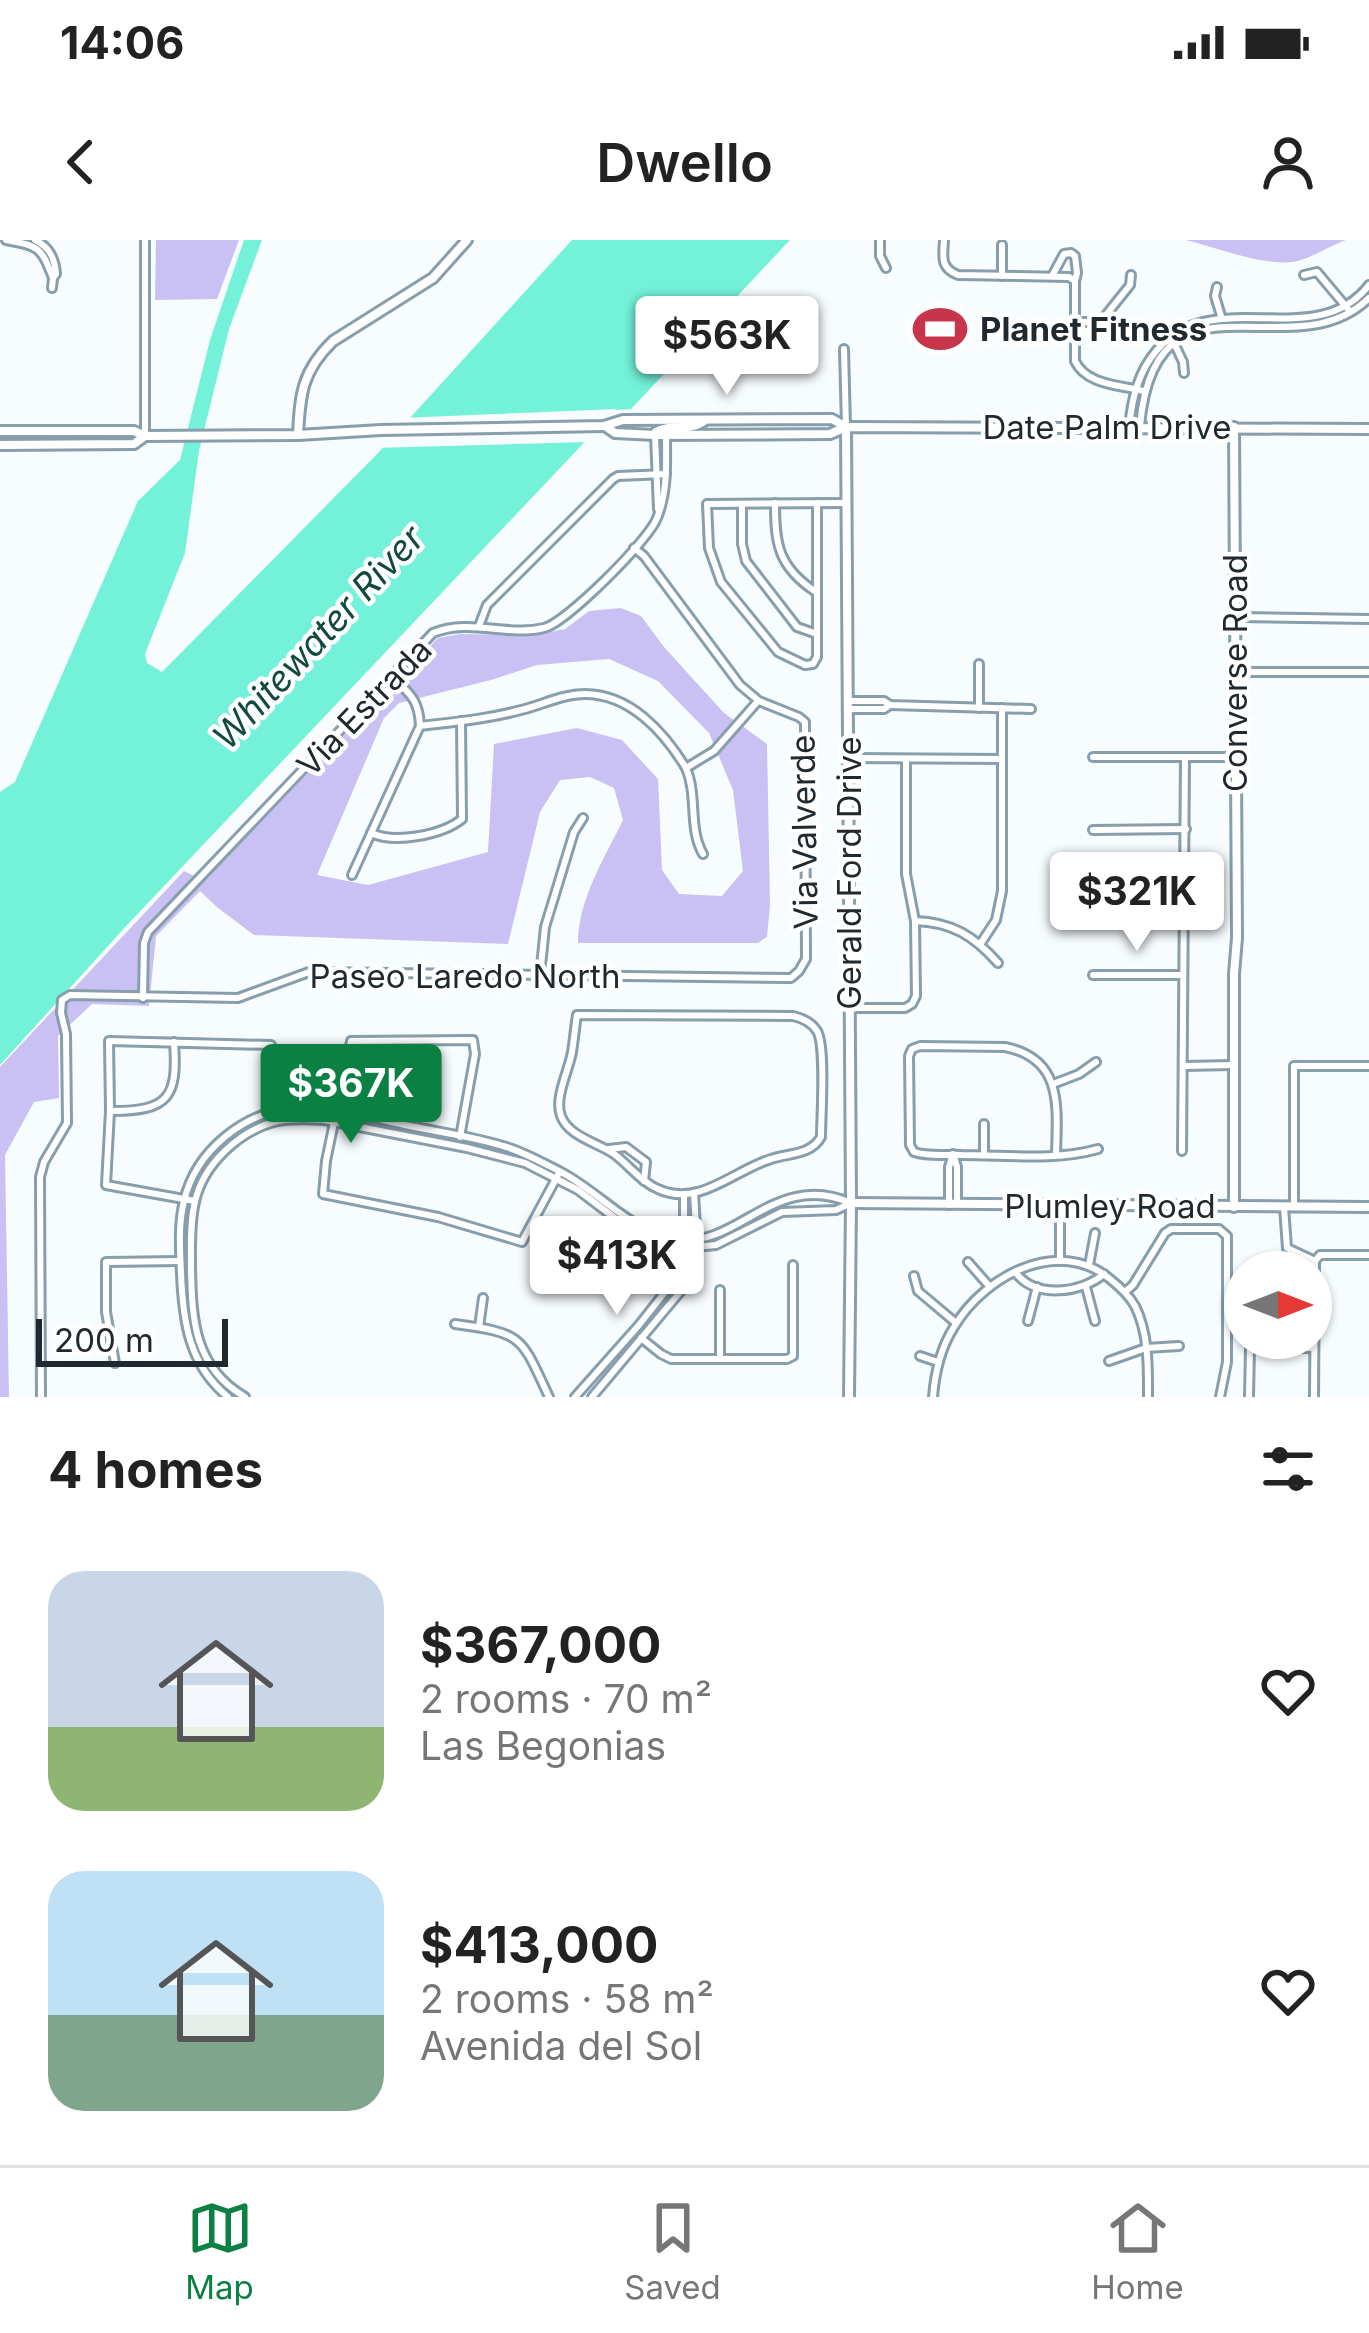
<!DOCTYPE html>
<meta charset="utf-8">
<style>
:root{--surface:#fff;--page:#f2f2f2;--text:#222;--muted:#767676;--line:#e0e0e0;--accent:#0b8043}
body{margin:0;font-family:Inter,sans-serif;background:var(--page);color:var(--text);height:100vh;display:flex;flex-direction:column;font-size:45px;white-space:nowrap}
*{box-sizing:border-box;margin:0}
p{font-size:39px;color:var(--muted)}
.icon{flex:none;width:66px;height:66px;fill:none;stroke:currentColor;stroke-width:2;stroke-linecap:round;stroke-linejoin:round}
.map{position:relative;height:1157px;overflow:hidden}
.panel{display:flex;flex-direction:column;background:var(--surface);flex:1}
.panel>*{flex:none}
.needle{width:78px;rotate:90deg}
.fabs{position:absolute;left:1224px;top:1011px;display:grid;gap:24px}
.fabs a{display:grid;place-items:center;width:108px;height:108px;border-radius:50%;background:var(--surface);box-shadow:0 3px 9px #0004;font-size:60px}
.scale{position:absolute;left:36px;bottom:30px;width:192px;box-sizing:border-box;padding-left:12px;border:6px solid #20292f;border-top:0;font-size:33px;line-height:42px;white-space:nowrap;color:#20292f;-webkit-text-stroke:9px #fff;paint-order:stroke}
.price{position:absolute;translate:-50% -102px;padding:0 27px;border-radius:12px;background:#fff;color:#222;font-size:39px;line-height:78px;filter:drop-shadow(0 3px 6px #0008)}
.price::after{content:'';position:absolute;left:50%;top:72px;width:36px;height:27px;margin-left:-18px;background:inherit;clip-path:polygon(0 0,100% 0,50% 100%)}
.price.selected{background:var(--accent);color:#fff}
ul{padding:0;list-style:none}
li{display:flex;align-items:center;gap:36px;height:300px;padding:0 48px}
li span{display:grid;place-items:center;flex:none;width:336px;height:240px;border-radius:36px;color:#555}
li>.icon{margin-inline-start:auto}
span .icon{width:144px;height:144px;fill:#fffc;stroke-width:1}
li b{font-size:51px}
h2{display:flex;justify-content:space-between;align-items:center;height:144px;padding:0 48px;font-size:51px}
.status{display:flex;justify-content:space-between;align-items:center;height:84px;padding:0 60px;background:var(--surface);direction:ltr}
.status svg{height:33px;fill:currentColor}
header{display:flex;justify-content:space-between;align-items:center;height:156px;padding:0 48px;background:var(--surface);font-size:54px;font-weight:600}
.menu{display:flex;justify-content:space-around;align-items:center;height:168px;border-top:3px solid var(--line);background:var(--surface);font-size:33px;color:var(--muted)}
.menu a{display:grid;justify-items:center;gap:6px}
.menu .selected{color:var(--accent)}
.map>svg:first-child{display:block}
</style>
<div class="status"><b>14:06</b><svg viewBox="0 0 49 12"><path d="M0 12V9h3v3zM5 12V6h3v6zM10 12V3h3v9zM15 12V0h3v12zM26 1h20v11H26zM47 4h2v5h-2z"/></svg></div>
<header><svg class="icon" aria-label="back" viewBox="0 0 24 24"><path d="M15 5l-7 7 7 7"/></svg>Dwello<svg class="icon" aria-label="person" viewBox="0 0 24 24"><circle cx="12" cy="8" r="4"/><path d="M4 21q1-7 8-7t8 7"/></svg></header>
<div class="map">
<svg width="1369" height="1157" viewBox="0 0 1369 1157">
<rect width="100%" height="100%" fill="#f7fcff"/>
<g fill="#c9c0f4" fill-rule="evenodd">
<path d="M 156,0 L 239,0 L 217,59 L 155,60 Z"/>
<path d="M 1186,0 L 1346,0 C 1332,5 1314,16 1301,20 C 1273,30 1215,7 1186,0 Z"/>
<path d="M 621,368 L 641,376 L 664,407 L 724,473 L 767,504 L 770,665 L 767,697 L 758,703 L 578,703 C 578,660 605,617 623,580 L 614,548 L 590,537 L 560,540 L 540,572 L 508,704 L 254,695 L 218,668 L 200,651 L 156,696 L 149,766 L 92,764 L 58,796 L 59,858 L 34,862 L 5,915 L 9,1157 L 0,1157 L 0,827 L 184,631 L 204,641 L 438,398 L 460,394 L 534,395 L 565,389 L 589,371 ZM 609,419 L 658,441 L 709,493 L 733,550 L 743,631 L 722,656 L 679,654 L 662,630 L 658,539 L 622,500 L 577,488 L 494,504 L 488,612 L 368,645 L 317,635 L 384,478 L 399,463 L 491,440 L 537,425 Z"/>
</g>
<path fill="#73f1d9" d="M 244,0 L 262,0 L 229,89 L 199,211 L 185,313 L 145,414 L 147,423 L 162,432 L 379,212 L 572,0 L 790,0 L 631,169 L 615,170 L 128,684 L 0,825 L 0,552 L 15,542 L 138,261 L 180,220 L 210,100 Z"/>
<path fill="#f7fcff" d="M 616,169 L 587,202 L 375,208 L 400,178 Z"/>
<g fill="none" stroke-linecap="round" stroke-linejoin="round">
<defs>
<g id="minor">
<path d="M 6,0 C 39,6 41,7 53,38"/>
<path d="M 35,0 C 50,7 55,19 56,34 L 53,38 L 52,48"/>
<path d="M 880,0 L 880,16 L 886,28"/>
<path d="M 944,0 C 943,17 940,28 958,35 L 1069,37 L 1075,41 L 1075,121 C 1086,145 1120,145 1144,151"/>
<path d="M 1304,35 L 1317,32 L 1348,69"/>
<path d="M 1002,36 L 1002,5"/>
<path d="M 1052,36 L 1064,14 L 1071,13 L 1075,16 L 1077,33 L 1075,41"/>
<path d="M 1217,47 L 1215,56 L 1221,76"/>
<path d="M 1077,82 L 1097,82 L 1102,80 L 1130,45 L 1131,35"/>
<path d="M 1175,105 L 1183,122 L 1184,133"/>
<path d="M 844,109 L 846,187"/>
<path d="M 1140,186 C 1155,16 1292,134 1369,58"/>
<path d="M 1129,187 C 1132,158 1138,132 1157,110 C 1213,43 1316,114 1369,45"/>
<path d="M 145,194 L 145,0"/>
<path d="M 655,195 L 658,269"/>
<path d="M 775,263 C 775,304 778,327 816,352"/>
<path d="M 817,263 L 817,417 L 813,424 L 805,425 L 778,412 L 721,342 L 709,308 L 707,264 L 847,263"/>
<path d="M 742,264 L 742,304 L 746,321 L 797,387 L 817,394"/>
<path d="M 1235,377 L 1369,379"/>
<path d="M 479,386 L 487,365 L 613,239 L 618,236 L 666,234"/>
<path d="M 979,424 L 979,468"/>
<path d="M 1235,432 L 1369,432"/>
<path d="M 848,461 L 884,461 L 890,465 L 1031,469"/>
<path d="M 848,469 L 884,469 L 890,465"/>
<path d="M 420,486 C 454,482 488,479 521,470 C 542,465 563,454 585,454 C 630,454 664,492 686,528 L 714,511 L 758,461"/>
<path d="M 1093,517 L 1236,517"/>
<path d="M 849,518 L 1002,519"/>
<path d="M 686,528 C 698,556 688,588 703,614"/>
<path d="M 1093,590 L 1186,589"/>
<path d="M 371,593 C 395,604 442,595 462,579 L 461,481"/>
<path d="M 352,635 L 420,486 C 419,460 410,454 393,437"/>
<path d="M 1093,663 L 1186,662"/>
<path d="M 915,681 C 952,682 974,696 998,723"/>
<path d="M 981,703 L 996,680 L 1002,651 L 1002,468"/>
<path d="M 1093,735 L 1181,735"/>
<path d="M 540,736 L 545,687 L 574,592 L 583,578"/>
<path d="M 143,758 L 144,703 L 148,692 L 433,393 C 470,378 507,397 544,388 C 566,383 649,300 657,278 C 668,252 666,223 666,195"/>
<path d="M 850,768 L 905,768 L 912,764 L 916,756 L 915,681 L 906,634 L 906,519"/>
<path d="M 577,775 L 793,776 C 802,778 812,783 817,791 C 826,806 821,876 821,897 C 811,915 789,913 771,919 C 734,930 699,968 658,949 C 641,942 629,925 614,914 C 598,903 568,896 561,876 C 554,858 569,830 572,812 C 574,800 575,787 577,775 Z"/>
<path d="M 1184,826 L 1234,825"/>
<path d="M 1053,844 L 1079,834 L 1096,822"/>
<path d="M 112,871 C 169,871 178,857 174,802"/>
<path d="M 460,897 L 475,814 L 473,800 L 351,801 L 326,921 L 323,954 L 438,977 L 522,1002 L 558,935"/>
<path d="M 609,909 L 626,907 L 646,922 L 644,941"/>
<path d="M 1182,911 C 1182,779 1185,649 1185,517"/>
<path d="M 984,915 L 984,884"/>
<path d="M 1056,915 C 1057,868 1064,819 1005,807 L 920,806 L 912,809 L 909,816 L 910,905 L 914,912 C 929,917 946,914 962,915 C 1007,915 1056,921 1098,909"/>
<path d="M 195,961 L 106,945 L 110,871 L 109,801 L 271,805 L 278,881"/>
<path d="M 949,965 L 949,927 L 953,914 L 957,927 L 957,964"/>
<path d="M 1284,967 L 1287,1008 L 1315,1021"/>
<path d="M 1294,967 L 1294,826 L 1369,826"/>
<path d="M 1060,1021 L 1060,965"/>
<path d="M 1315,1021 L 1320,1015 L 1369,1015"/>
<path d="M 968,1022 L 990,1047"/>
<path d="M 1089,1025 L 1095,993"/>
<path d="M 1016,1033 C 1036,1059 1081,1053 1104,1034"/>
<path d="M 914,1036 L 918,1051 L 956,1083"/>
<path d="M 1086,1047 L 1095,1081"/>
<path d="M 1125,1052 L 1133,1045 L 1165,993 L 1171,989 L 1219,989 L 1227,996 L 1227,1122 L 1220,1157"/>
<path d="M 1028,1081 L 1037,1047"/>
<path d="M 455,1084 C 524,1093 521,1097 549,1157"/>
<path d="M 479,1087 L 483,1058"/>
<path d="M 641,1098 L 661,1114 L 671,1119 L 787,1119 L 793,1116 L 793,1025"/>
<path d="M 920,1116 L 938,1122"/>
<path d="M 720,1118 L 720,1050"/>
<path d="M 1109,1121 L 1146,1108 L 1179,1106"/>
<path d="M 115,1123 L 106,1072 L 106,1022 L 180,1021"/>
<path d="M 41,1157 L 40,937 L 44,922 L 67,883 L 66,794 L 61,773 L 62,760 L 70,755 L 238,758 L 309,732 L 791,738 L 799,731 L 806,719 L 805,482 L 799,477 L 759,461 L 740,445 L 644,316 L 634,308"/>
<path d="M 228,1157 C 189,1125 183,1082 181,1034 C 180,1010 178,984 184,961 C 196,910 245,871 296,868 C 332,865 370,878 405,885 C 437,892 471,896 503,906 C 522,911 543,923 561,932 C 603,954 629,992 679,999 C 738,1008 775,930 851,963"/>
<path d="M 245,1157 C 194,1127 192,1080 191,1027 C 191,1006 190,982 195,962 C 203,924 240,890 278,881 C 293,878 309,879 324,880 L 467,908 L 525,923 L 578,950 L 632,991 L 683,1008 L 716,1005 L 782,972 L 836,970 L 851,963"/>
<path d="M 575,1157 L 639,1085 L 680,1033 L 684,1015 L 684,954"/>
<path d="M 592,1157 L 686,1045 C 699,1014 696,986 694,953"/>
<path d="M 933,1157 C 935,1132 940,1109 954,1087 C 984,1036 1059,996 1110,1039 C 1120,1047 1129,1055 1135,1066 C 1149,1094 1148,1127 1148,1157"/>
<path d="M 1249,1157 L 1250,1108 L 1314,1108"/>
<path d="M 1314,1157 L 1315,1021"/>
</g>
<g id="tertiary">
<path d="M 851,963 L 1369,967"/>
<path d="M 1234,967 L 1234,734 L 1237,698 L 1234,187"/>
</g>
<g id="secondary">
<path d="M 605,186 L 615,193 L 655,195 L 830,194 L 846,187 L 1369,189"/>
<path d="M 846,187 L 851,963 L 849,1157"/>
<path d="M 0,191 L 134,191 L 145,196 L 298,195 L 381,190 L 604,186 L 623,180 L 832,179 L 846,187"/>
<path d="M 656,192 C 671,183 689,192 704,181"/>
<path d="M 298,195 C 300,154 302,131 333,101 L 433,38 L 467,0"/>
<path d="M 0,205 L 134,204 L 145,196"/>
</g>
</defs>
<use href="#minor" stroke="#879eac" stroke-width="12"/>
<use href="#tertiary" stroke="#879eac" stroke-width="14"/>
<use href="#secondary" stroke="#879eac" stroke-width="14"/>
<use href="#minor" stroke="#fff" stroke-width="6"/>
<use href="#tertiary" stroke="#fff" stroke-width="8"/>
<use href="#secondary" stroke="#fff" stroke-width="8"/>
</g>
<defs>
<symbol id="stadium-bare" viewBox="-9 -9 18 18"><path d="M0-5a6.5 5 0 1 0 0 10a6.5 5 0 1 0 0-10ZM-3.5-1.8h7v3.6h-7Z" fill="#c63549" stroke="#fff" stroke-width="2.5" paint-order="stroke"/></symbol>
</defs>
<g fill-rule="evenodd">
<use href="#stadium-bare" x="902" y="51" width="76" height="76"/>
</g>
<g text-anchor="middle" stroke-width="9" stroke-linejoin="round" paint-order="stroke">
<g font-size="33" font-weight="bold" fill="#20292f" stroke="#fff" text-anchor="start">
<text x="980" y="101">Planet Fitness</text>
</g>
<g font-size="33" fill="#20292f" stroke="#fff">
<text x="1107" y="199">Date Palm Drive</text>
<text transform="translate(1235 433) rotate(-90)" y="12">Converse Road</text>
<text transform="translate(364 467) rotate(-46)" y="12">Via Estrada</text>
<text transform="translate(804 592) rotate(-91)" y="12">Via Valverde</text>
<text transform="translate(849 633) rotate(-90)" y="12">Gerald Ford Drive</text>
<text x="465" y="748">Paseo Laredo North</text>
<text x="1110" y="978">Plumley Road</text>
</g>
<g font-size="36" font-style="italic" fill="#124a40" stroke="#fff">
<text transform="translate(318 397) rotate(-47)" y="13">Whitewater River</text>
</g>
</g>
</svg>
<div class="fabs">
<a><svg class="needle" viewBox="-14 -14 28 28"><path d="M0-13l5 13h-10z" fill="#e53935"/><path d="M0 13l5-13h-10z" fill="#767676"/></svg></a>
</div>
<div class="scale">200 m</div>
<b class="price" style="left:727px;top:158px">$563K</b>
<b class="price" style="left:1137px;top:714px">$321K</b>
<b class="price selected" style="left:351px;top:906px">$367K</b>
<b class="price" style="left:617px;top:1078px">$413K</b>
</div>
<section class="panel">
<h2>4 homes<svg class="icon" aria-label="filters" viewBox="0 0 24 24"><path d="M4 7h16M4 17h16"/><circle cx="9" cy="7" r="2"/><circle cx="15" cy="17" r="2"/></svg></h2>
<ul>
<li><span style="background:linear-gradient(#c9d6e8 65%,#8fb573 0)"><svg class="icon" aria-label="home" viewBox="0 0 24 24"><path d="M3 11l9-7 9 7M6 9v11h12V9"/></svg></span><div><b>$367,000</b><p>2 rooms · 70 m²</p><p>Las Begonias</p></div><svg class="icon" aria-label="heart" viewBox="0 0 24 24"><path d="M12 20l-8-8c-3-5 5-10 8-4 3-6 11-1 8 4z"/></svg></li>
<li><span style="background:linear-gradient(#bfe0f5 60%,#7fa58c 0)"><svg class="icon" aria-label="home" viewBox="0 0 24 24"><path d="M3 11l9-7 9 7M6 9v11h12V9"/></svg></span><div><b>$413,000</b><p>2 rooms · 58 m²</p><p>Avenida del Sol</p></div><svg class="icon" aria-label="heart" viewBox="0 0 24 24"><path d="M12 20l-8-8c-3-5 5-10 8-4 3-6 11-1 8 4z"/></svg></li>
</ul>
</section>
<nav class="menu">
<a class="selected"><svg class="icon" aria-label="map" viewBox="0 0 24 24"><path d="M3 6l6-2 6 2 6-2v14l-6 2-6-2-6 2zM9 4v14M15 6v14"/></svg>Map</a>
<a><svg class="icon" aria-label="saved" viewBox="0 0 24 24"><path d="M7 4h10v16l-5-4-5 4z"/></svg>Saved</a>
<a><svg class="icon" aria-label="home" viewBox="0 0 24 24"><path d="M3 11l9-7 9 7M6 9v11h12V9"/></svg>Home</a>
</nav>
